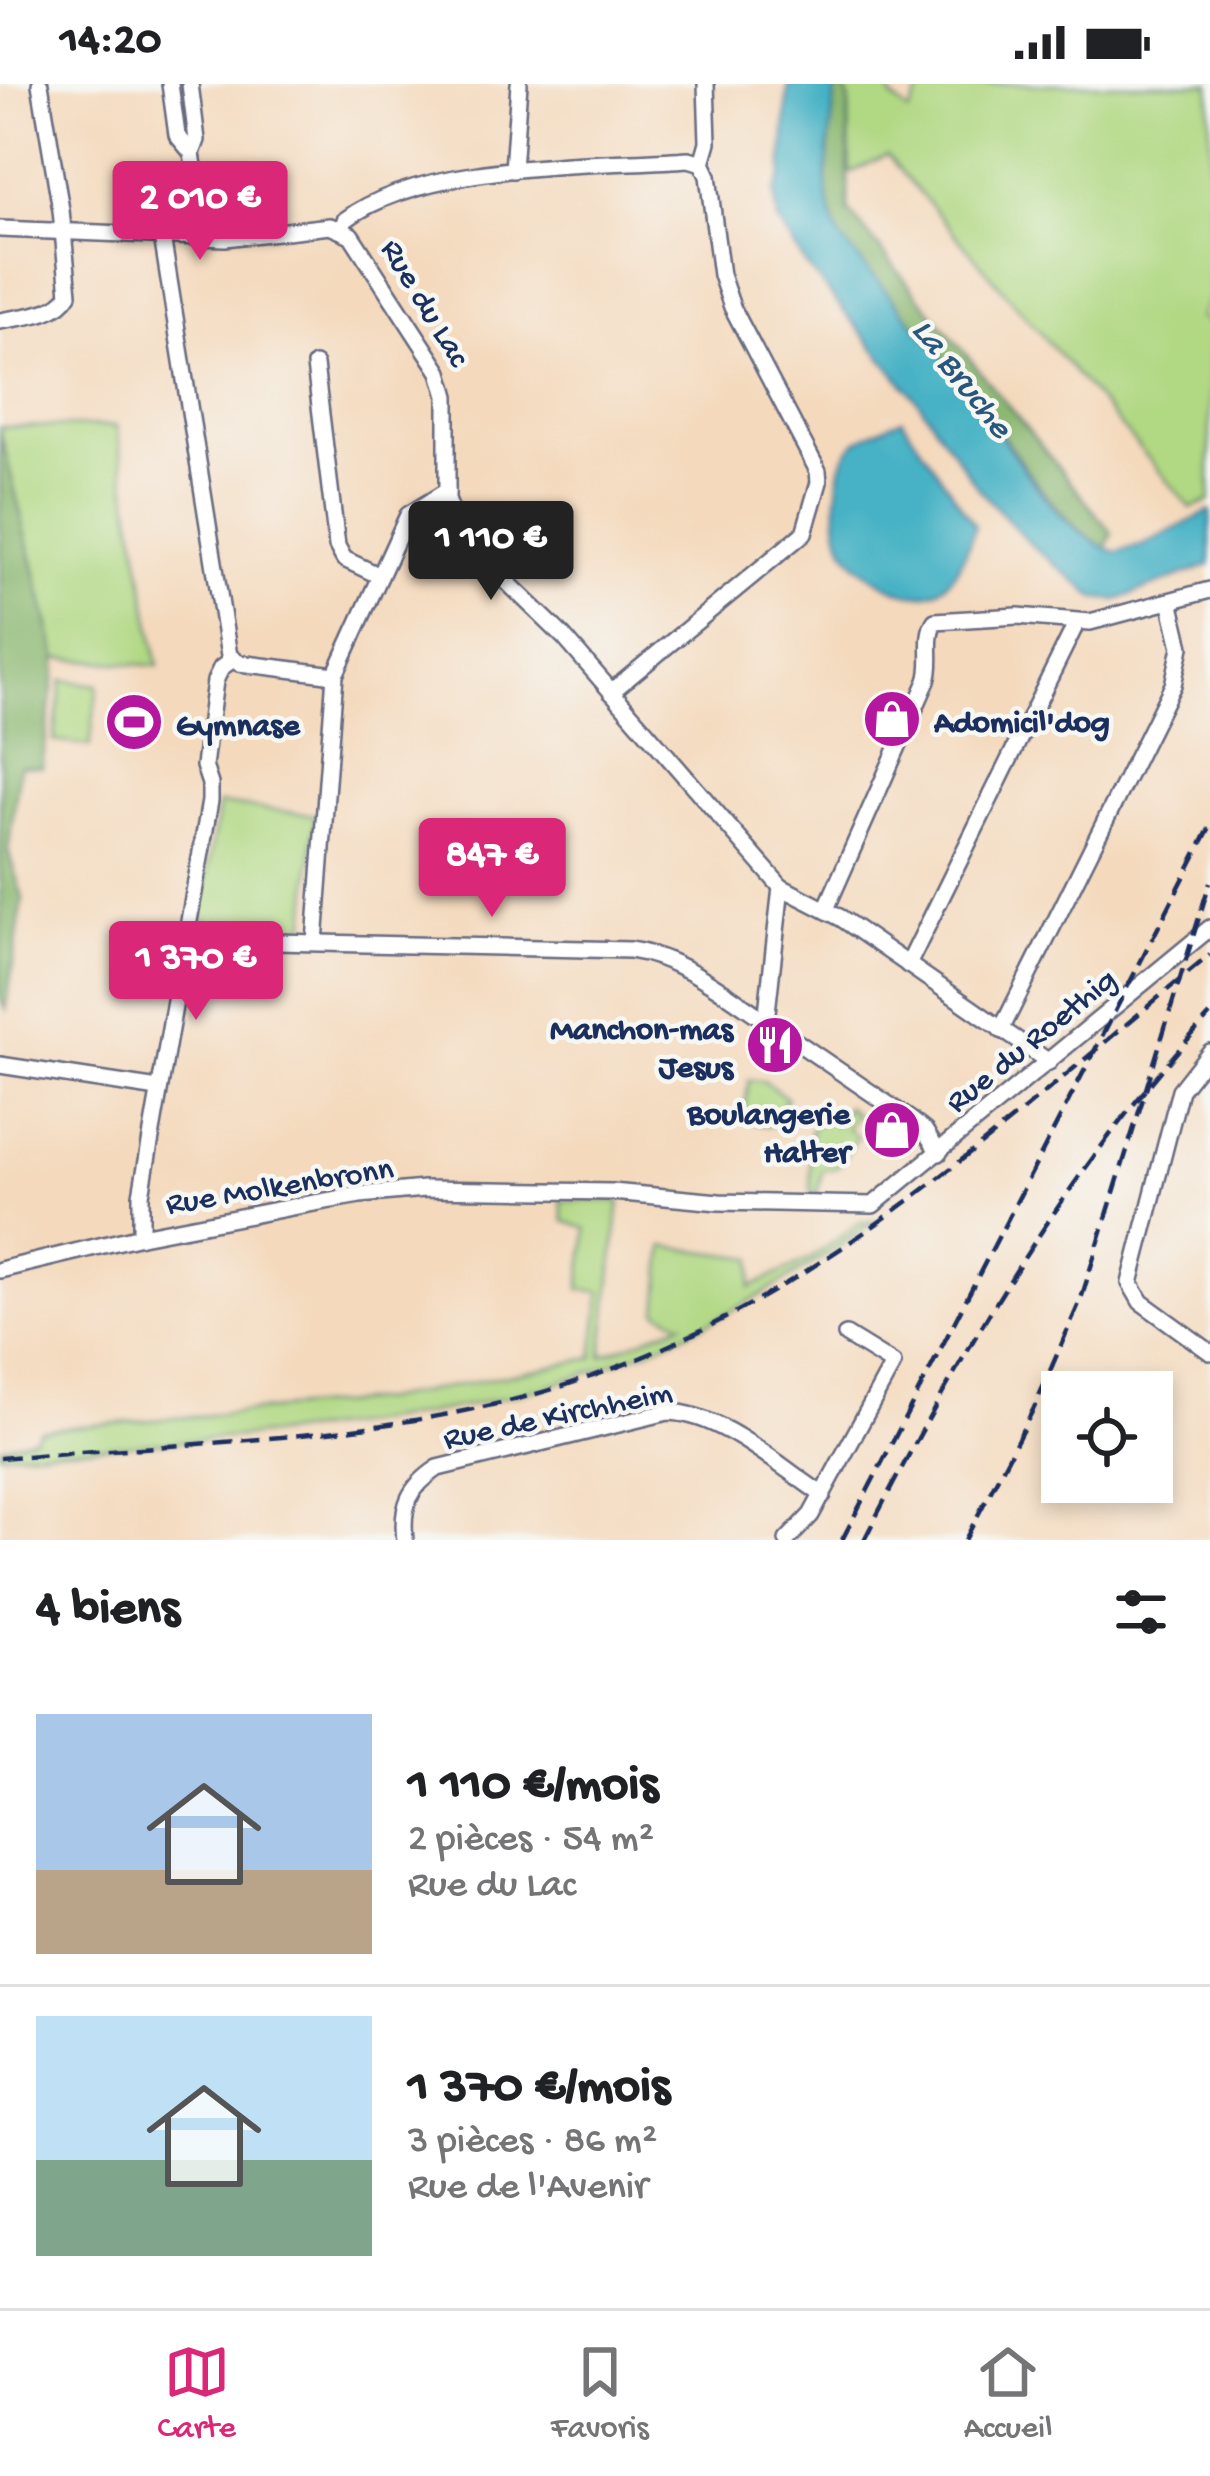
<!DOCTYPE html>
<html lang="fr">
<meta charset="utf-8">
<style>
:root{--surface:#fff;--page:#f2f2f2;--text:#202124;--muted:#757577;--line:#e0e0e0;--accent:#db2777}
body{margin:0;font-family:"Gochi Hand",sans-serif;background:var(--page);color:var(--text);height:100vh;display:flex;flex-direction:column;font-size:45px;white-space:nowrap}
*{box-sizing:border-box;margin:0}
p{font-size:39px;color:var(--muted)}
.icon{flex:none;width:66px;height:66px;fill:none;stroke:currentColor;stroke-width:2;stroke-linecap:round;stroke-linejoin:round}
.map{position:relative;height:1456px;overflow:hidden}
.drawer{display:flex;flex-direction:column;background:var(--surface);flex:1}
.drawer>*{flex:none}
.fabs{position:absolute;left:1041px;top:1287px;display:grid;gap:24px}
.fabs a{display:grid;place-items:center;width:132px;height:132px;border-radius:0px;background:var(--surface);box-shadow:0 6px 18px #0003;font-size:60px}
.price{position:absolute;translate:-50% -102px;padding:0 27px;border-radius:12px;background:var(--accent);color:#fff;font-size:39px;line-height:78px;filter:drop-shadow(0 3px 6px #0008)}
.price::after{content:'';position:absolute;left:50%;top:72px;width:36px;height:27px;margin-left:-18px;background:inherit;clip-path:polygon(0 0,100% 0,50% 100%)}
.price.current{background:#222;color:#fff}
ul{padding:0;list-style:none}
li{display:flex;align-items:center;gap:36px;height:300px;padding:0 36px}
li+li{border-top:3px solid var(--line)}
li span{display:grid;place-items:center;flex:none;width:336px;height:240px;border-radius:0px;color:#555}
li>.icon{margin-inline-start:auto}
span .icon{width:144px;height:144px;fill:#fffc;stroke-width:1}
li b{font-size:51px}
h2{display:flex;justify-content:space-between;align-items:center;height:144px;padding:0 36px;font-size:51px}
.status{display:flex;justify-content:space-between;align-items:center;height:84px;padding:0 60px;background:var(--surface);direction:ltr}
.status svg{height:33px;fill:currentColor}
.tabs{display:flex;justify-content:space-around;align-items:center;height:168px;border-top:3px solid var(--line);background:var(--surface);font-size:33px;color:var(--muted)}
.tabs a{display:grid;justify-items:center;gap:6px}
.tabs .current{color:var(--accent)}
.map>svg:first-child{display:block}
</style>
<div class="status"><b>14:20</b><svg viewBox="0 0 49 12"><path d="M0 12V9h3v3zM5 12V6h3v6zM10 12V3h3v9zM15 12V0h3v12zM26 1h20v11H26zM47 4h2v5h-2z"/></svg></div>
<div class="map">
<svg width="1210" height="1456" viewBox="0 0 1210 1456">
<rect width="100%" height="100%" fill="#f6f6f2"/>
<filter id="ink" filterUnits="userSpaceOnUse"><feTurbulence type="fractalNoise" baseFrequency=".00833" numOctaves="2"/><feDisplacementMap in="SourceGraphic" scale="24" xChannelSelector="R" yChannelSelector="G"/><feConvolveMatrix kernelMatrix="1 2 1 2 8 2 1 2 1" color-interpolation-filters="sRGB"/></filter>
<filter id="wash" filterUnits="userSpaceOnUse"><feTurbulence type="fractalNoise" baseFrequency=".004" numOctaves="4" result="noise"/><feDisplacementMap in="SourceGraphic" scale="48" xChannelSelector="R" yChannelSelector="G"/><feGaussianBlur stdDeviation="2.7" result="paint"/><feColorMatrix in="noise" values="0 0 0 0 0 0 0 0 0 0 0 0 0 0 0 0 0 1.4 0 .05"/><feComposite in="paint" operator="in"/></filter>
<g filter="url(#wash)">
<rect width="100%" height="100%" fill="#f4d9bc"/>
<g fill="#b1d883" stroke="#668470" stroke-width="3">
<path d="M 842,0 L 890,0 L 892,14 L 909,28 L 924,0 L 1210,0 L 1210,212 L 1200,234 L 1210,239 L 1210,417 L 1191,424 L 887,71 L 850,89 L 849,15 Z"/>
<path d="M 116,342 L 158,582 L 57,574 L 0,348 L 0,343 Z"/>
<path d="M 62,596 L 98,601 L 90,662 L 54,657 Z"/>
<path d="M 219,720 L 315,731 L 306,838 L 296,848 L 215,846 L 200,832 Z"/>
<path d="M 749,996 L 763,997 L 787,1014 L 769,1042 L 743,1036 Z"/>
<path d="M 847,1023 L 856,1030 L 847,1044 L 858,1053 L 836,1084 L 822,1087 L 817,1110 L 811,1110 L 810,1048 L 817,1038 L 826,1035 L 835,1040 Z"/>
<path d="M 561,1117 L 620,1117 L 602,1272 L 682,1239 L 658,1227 L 664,1162 L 753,1174 L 751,1203 L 810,1175 L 861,1138 L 875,1137 C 757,1224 623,1287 480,1319 C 324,1354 159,1358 0,1369 L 0,1363 L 35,1353 L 39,1346 L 383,1316 L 593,1274 L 601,1208 L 580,1205 L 587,1145 L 564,1137 Z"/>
</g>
<g fill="#8cb871" stroke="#547468" stroke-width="3">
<path d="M 836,0 L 842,0 L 849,15 L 848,126 L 1112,449 L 1106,465 C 1039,421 1011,356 962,297 C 922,249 882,202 841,155 C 815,108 832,51 836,0 Z"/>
<path d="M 0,348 L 57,574 L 42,683 L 20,682 L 8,767 L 23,814 L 6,925 L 0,914 Z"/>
</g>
<g fill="#47b2c5" stroke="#317092" stroke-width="3">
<path d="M 788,0 L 836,0 C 832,51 815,108 841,155 C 882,202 922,249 962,297 C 1009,354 1044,441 1116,468 L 1143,461 L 1210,427 L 1210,481 L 1117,516 L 1096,514 L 1031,461 L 978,404 L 917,316 L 806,181 L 778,137 L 775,108 L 782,92 Z"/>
<path d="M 902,335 L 975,442 C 960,487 941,531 887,501 C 843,477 832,454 838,404 C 840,389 841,372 853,361 C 865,350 887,342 902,335 Z"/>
</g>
</g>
<g filter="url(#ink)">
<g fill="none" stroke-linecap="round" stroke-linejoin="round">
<defs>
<g id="minor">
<path d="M 170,0 L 177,51 L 192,69"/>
<path d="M 190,0 L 197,56 L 192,69 L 205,154"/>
<path d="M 702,79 L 708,58 L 706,0"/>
<path d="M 513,86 L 519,0"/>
<path d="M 0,145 L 225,154 L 330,142 L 351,151 L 440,288 L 447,312 L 447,416 L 459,446 L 475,467 L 564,553 L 781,803 L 841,834 L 1049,978"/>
<path d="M 342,145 L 345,136 C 423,77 592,82 689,75 L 702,79"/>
<path d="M 162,152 L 229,572 L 239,579 L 335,591"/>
<path d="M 0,237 C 23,232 56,232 69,210 L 61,126 L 40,0"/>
<path d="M 315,281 L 337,462 L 344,475 L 380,492"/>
<path d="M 611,608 L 804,449 L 819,398 L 818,387 L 732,223 L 721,191 L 708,92 L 702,79"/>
<path d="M 781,803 L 766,937 L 911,1036 L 925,1047 L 939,1069"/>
<path d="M 826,825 L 927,597 C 934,578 924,553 935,537 L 1018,532 L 1090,538 L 1210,506"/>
<path d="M 187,856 L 630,866 C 681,873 724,909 766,937"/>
<path d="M 315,858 L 335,591 L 408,431 L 447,407"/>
<path d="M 908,881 L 1077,538"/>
<path d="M 1001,946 L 1173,601 L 1181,563 L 1170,517"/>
<path d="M 1210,968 L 1180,1006 L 1130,1199 L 1141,1218 L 1210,1268"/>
<path d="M 0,981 L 158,1005"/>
<path d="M 141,1152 L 141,1111 L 210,717 L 210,700 L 204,682 L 215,597 L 221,584 L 232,576"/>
<path d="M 0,1186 L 141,1152 L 292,1123 L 360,1111 L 424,1105 L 612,1108 L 719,1118 L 873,1121 L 1210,844"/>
<path d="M 405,1456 C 401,1422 409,1403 438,1384 L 668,1328 C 721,1329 779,1382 823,1411"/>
<path d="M 787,1456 L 811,1431 L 893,1280 L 846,1251"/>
</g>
</defs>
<use href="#minor" stroke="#676a7f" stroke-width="20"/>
<use href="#minor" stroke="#fff" stroke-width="15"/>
<g stroke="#1b2f5e" stroke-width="4.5" stroke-dasharray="18 9" stroke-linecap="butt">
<path d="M 0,1374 C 170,1360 347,1357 513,1316 C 794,1246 992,1048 1210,871"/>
<path d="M 842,1456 L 1210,743"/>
<path d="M 864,1456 C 961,1268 1066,1087 1210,931"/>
<path d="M 965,1456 L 1034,1324 L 1081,1215 L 1210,798"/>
</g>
</g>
</g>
<defs>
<symbol id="shop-disc" viewBox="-11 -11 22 22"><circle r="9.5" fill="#b5179e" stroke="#f6f6f2"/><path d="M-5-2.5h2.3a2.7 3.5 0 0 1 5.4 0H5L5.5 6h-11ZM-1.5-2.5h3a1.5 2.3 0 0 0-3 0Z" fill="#fff"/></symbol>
<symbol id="stadium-disc" viewBox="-11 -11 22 22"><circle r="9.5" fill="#b5179e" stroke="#f6f6f2"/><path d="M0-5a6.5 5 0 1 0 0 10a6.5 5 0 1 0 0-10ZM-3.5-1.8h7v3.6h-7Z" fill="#fff"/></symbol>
<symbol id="restaurant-disc" viewBox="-11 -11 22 22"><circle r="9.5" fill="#b5179e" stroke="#f6f6f2"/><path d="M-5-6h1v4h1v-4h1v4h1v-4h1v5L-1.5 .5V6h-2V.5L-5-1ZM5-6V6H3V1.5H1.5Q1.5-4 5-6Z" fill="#fff"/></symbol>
</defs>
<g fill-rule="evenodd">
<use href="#shop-disc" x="859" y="602" width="66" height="66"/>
<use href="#stadium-disc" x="101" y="605" width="66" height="66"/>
<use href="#restaurant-disc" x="742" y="928" width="66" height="66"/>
<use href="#shop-disc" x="859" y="1013" width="66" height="66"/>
</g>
<g text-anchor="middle" stroke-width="9" stroke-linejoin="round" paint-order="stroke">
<g font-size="33" fill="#1b2f5e" stroke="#f6f6f2">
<text transform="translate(428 217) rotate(59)" y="12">Rue du Lac</text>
<text transform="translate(1029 954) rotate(-39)" y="12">Rue du Roethig</text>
<text transform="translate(279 1099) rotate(-9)" y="12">Rue Molkenbronn</text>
<text transform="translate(557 1328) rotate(-12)" y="12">Rue de Kirchheim</text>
</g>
<g font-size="33" font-weight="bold" fill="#1b2f5e" stroke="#f6f6f2" text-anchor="start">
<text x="934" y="647">Adomicil'dog</text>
<text x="176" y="650">Gymnase</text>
<text x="733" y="954" text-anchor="end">Manchon-mas<tspan x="733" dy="38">Jesus</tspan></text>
<text x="850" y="1039" text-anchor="end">Boulangerie<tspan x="850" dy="38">Halter</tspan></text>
</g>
<g font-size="36" font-style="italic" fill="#28567d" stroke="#f6f6f2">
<text transform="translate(965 292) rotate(52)" y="13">La Bruche</text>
</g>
</g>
</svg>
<div class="fabs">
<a><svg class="icon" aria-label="locate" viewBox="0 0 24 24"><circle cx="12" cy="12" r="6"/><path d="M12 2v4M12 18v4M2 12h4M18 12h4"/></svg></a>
</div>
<b class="price" style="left:200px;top:179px">2 010 €</b>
<b class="price current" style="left:491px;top:519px">1 110 €</b>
<b class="price" style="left:492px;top:836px">847 €</b>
<b class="price" style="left:196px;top:939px">1 370 €</b>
</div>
<section class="drawer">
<h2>4 biens<svg class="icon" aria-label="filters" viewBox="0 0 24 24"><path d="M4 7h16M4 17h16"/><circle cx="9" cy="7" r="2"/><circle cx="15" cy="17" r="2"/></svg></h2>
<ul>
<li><span style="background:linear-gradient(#a9c7e8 65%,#b9a48a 0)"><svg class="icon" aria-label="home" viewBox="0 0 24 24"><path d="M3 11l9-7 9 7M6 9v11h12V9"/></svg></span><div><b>1 110 €/mois</b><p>2 pièces · 54 m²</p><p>Rue du Lac</p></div></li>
<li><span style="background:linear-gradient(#bfe0f5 60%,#7fa58c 0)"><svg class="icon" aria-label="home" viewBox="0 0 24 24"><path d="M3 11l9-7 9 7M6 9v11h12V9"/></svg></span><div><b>1 370 €/mois</b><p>3 pièces · 86 m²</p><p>Rue de l'Avenir</p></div></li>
</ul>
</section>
<nav class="tabs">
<a class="current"><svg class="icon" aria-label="map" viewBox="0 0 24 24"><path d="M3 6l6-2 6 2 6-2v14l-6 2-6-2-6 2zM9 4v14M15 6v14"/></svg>Carte</a>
<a><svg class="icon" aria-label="saved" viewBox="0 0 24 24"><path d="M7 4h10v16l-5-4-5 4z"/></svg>Favoris</a>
<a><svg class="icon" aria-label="home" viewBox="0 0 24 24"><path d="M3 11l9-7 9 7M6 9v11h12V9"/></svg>Accueil</a>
</nav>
